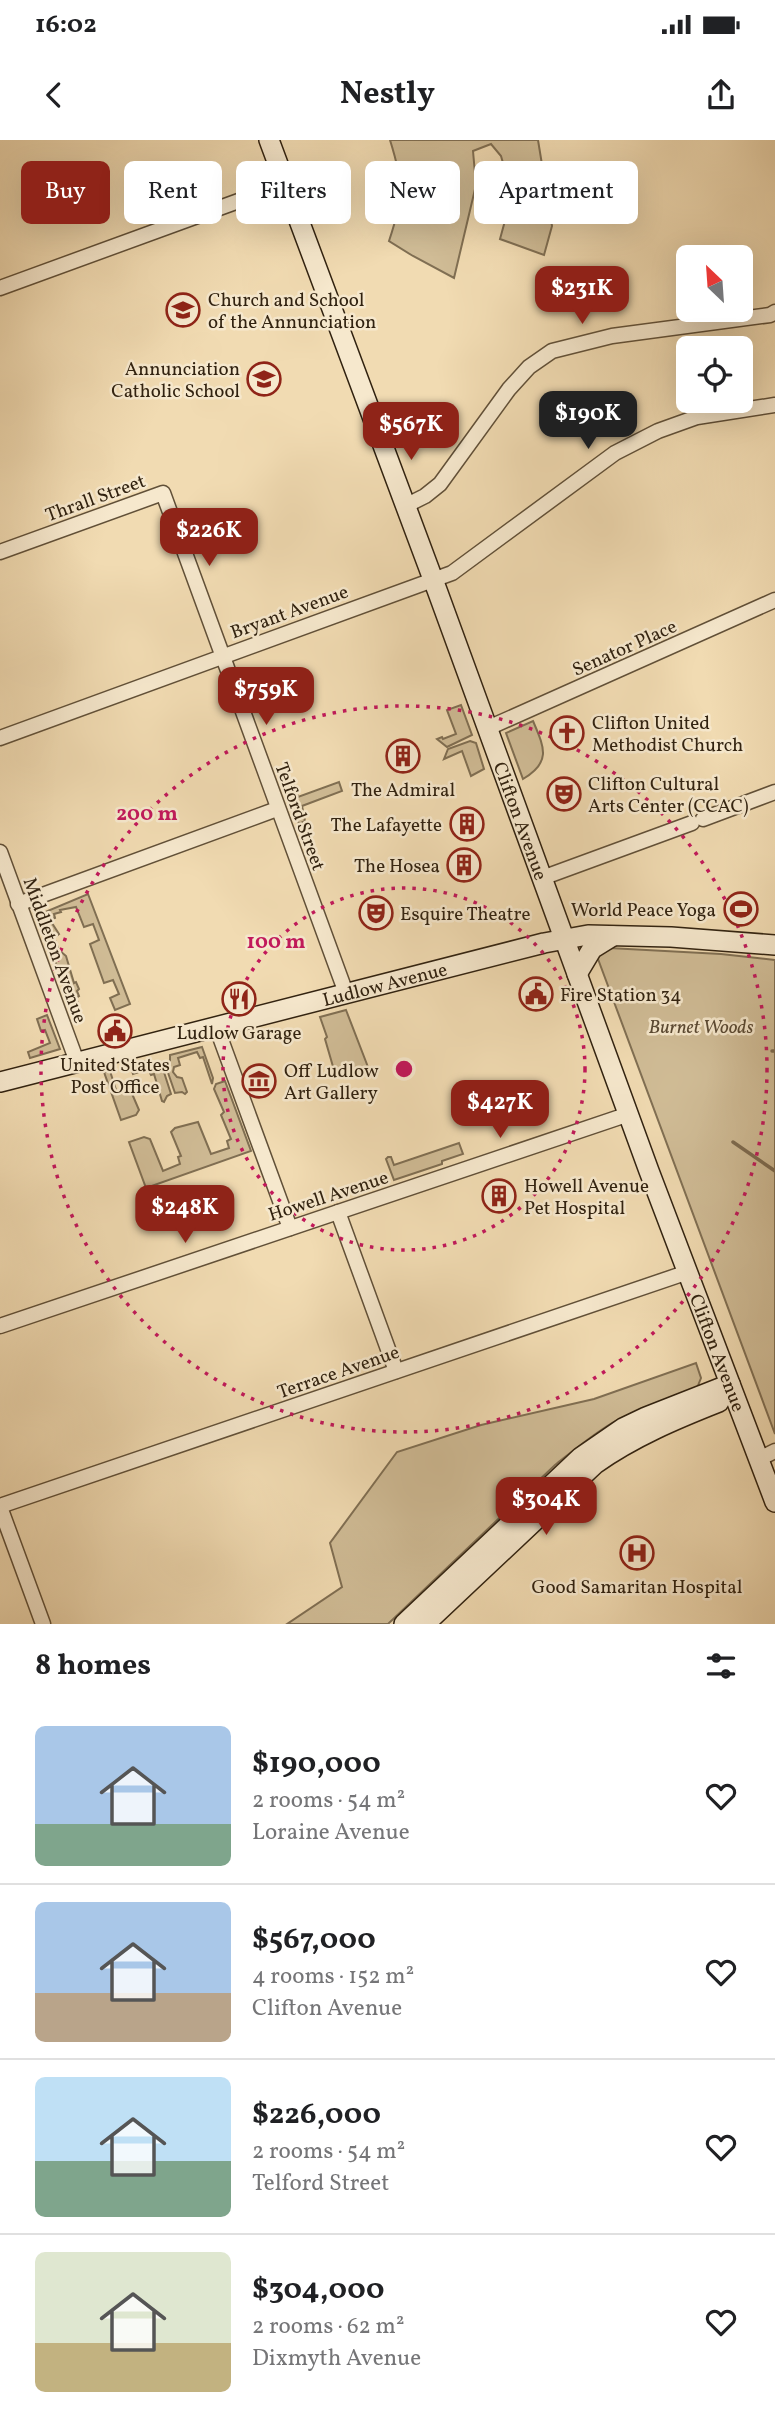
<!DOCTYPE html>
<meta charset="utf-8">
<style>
:root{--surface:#fff;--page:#f6f6f6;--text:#202124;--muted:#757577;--line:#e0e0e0;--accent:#8f2418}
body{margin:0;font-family:Vollkorn,serif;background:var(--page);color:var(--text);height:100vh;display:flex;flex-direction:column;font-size:26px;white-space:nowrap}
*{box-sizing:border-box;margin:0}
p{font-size:23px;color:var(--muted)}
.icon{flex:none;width:38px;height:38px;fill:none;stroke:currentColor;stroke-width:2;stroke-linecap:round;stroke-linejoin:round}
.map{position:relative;height:1484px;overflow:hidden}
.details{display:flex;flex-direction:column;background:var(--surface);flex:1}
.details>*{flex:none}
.top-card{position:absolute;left:21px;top:21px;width:733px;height:63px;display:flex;gap:14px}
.needle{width:46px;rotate:335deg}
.fabs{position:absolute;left:676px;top:105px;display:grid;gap:14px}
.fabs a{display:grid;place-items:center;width:77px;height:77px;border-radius:10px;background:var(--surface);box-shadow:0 7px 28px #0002;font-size:35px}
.price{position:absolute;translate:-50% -60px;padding:0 16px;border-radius:14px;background:var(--accent);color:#fff;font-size:23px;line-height:46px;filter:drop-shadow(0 2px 4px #0008)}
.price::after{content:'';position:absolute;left:50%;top:42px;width:21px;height:16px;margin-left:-10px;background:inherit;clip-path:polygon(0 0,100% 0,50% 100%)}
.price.active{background:#222;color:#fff}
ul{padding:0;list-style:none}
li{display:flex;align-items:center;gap:21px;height:175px;padding:0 35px}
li+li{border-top:2px solid var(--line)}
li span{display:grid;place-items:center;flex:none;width:196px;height:140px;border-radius:10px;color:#555}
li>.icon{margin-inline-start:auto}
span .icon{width:84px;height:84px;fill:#fffc;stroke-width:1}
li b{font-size:30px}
h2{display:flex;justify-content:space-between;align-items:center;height:84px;padding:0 35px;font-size:30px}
.chip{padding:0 24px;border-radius:10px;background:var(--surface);box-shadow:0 7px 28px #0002;font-size:24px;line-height:63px}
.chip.active{background:var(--accent);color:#fff}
.status{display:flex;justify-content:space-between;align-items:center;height:49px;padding:0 35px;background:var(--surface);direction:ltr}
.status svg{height:19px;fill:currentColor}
header{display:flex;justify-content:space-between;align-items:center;height:91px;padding:0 35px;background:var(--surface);font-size:32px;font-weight:700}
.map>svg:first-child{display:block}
</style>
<div class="status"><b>16:02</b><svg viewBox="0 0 49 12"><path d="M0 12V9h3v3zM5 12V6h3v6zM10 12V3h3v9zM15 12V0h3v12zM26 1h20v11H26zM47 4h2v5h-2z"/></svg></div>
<header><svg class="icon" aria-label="back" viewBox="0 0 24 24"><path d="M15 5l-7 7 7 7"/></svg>Nestly<svg class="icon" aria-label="share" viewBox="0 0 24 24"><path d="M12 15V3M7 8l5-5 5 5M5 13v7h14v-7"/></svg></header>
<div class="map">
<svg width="775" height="1484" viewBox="0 0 775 1484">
<rect width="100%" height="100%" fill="#f1dbb2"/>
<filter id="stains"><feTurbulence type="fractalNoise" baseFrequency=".00286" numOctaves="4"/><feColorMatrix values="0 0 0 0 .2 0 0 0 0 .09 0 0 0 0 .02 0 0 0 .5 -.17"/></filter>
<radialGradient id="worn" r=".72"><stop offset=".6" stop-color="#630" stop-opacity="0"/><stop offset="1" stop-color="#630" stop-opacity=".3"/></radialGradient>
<g fill="#d0bc96" stroke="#806f53" stroke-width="2">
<path d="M 390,0 L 538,0 L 552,86 L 544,115 L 500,99 L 512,55 L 501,16 L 491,4 L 473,11 L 476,45 L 454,138 L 413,116 L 389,101 C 404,56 404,45 390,0 Z"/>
<path d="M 461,565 L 472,595 L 447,607 L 437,599 L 442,597 L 443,599 L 456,594 L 447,570 Z"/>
<path d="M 533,581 C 544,607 552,622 523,639 L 506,593 Z"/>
<path d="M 470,601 L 476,603 L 484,629 L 471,636 L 462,611 L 444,619 L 448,609 Z"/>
<path d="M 339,642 L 342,651 L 302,666 L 305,681 L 299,684 L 286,648 L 294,645 L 298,657 Z"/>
<path d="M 88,754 L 130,864 L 115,870 L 110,858 L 119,854 L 113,840 L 104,843 L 90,804 L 99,800 L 93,784 L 84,787 L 76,767 L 60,770 L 61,772 L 54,774 L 55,778 L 50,780 L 59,794 L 53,799 L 50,796 L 48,800 L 38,775 Z"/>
<path d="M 56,802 L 59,810 L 66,816 L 74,843 L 76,842 L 79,849 L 77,851 L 79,856 L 76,858 L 78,863 L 72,868 L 50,808 Z"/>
<path d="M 609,808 L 721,814 L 775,820 L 775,1294 L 598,819 L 599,814 Z"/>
<path d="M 346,870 L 368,927 L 340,936 L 337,929 L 334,930 L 325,899 L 327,897 L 320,877 Z"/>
<path d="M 47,875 L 60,909 L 30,918 L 28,912 L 50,903 L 45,890 L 41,891 L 37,879 Z"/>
<path d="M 202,907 L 213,938 L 212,944 L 203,917 L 200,918 L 197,912 L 178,918 L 180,925 L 174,927 L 173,932 L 177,937 L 182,938 L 187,952 L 185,954 L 182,952 L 175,953 L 165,924 L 170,921 L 170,915 Z"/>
<path d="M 150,920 L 154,924 L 162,926 L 171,954 L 167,956 L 164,962 L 162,961 L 154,934 L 151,935 L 148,929 L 133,934 L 130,925 Z"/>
<path d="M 110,931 L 117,953 L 130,949 L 139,970 L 136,975 L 121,980 L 104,932 Z"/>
<path d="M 225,941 L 251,1011 L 146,1048 L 129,1002 L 144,997 L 150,999 L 163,1031 L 180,1024 L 178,1017 L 181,1016 L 171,992 L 175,988 L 198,982 L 211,1014 L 229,1008 L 227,1001 L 231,999 L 221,975 L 224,972 L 214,949 L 216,944 Z"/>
<path d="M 459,1003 L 463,1014 L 442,1021 L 442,1024 L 394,1040 L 386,1019 L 388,1017 L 391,1017 L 394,1025 Z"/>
<path d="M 696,1223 L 701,1238 L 697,1248 C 669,1259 639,1268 612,1283 C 592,1295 574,1310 555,1325 L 388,1484 L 287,1484 L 342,1447 L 330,1403 L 397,1312 L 481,1285 L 594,1259 Z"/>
</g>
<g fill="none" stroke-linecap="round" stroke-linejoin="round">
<g stroke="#7d6b50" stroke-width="3.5">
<path d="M 772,911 L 775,911"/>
<path d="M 733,1002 L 775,1031"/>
</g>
<defs>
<g id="street">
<path d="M 0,148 L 285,44"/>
<path d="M 405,366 L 425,356 L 440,344 L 509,249 L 529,227 L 552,211 L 612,196 L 770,175 L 775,172"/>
<path d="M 0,412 L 163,353 L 346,853"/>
<path d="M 488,588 L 775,460"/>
<path d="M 0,598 L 452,433 L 615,313 L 658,291 L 697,277 L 775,265"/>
<path d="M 703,679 L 775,652"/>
<path d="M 0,712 L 77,922"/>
<path d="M 542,738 L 692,683"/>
<path d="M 18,764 L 277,669"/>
<path d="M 216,886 L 290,1088"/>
<path d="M 338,1072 L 396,1231"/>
<path d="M 0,1186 L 629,974"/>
<path d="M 759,1319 L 775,1311"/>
<path d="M 0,1366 L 688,1132"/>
<path d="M 0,1367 L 43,1484"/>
</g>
<g id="secondary">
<path id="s1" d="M 269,0 L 437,450 L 649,1031 L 775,1362"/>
<path d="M 577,834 L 592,809 L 613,796"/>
<path id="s2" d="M 0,942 L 544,803 L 588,795 L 671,797 L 775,805"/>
<path d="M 404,1484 L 581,1317 L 623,1288 L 646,1277 L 730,1244"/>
<path d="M 425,1484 L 595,1324 C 633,1297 676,1279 719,1262"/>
</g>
</defs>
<use href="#street" stroke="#615038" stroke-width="17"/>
<use href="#secondary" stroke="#312210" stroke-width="22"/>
<use href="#street" stroke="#f6e8cd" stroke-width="14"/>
<use href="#secondary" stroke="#f6e8cd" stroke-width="19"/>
</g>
<g fill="none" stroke="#c2185b" stroke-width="3.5" stroke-dasharray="3.5 7">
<circle cx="404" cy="929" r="181"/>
<circle cx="404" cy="929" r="363"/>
</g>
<defs>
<symbol id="school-ring" viewBox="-11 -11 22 22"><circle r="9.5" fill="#f6e8cd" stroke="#8f2418" stroke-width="1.5"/><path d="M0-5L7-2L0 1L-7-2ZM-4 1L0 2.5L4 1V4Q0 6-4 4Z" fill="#8f2418"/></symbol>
<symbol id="church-ring" viewBox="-11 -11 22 22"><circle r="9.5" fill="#f6e8cd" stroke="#8f2418" stroke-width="1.5"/><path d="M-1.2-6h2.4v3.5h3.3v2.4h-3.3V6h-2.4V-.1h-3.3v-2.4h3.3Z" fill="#8f2418"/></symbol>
<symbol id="building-ring" viewBox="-11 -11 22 22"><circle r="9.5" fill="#f6e8cd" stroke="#8f2418" stroke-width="1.5"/><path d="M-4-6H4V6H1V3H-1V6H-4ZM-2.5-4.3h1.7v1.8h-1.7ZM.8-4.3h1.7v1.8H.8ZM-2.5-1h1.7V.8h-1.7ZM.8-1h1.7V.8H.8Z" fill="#8f2418"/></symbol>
<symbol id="theatre-ring" viewBox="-11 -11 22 22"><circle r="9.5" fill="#f6e8cd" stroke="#8f2418" stroke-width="1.5"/><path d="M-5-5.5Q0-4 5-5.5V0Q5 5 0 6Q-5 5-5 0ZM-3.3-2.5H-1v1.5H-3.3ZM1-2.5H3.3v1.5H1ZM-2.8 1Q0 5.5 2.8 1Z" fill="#8f2418"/></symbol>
<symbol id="stadium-ring" viewBox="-11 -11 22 22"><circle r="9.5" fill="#f6e8cd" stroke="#8f2418" stroke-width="1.5"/><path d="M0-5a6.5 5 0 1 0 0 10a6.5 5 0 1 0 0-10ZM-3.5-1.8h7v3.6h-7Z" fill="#8f2418"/></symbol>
<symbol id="civic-ring" viewBox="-11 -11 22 22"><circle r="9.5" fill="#f6e8cd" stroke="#8f2418" stroke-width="1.5"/><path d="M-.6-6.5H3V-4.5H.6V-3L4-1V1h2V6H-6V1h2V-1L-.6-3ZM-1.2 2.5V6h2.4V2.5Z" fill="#8f2418"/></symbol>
<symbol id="restaurant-ring" viewBox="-11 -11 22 22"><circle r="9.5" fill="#f6e8cd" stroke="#8f2418" stroke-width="1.5"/><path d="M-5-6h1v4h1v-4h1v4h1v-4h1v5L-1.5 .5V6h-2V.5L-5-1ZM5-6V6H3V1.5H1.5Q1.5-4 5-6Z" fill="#8f2418"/></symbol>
<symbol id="museum-ring" viewBox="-11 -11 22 22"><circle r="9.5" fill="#f6e8cd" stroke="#8f2418" stroke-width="1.5"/><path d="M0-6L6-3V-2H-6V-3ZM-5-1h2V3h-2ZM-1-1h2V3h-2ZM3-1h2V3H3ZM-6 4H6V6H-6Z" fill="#8f2418"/></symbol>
<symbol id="hospital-ring" viewBox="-11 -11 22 22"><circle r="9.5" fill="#f6e8cd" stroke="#8f2418" stroke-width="1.5"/><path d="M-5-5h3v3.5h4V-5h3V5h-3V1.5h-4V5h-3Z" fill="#8f2418"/></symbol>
</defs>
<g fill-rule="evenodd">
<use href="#school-ring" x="164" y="151" width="38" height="38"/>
<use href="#school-ring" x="245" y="220" width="38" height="38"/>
<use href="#church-ring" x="548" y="574" width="38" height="38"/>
<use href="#building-ring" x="384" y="597" width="38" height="38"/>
<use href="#theatre-ring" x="545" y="635" width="38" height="38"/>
<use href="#building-ring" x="448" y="665" width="38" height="38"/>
<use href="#building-ring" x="445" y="706" width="38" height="38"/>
<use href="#stadium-ring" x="722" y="750" width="38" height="38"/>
<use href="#theatre-ring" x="357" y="754" width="38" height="38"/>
<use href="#civic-ring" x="517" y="835" width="38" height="38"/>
<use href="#restaurant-ring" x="220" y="840" width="38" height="38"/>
<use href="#civic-ring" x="96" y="872" width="38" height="38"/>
<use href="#museum-ring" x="240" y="922" width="38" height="38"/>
<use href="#building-ring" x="480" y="1037" width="38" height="38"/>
<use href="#hospital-ring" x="618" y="1394" width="38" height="38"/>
</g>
<g text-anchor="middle" stroke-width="5" stroke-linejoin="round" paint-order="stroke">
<g font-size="19" fill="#312210" stroke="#f6e8cd" text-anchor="start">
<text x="208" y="166">Church and School<tspan x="208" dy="22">of the Annunciation</tspan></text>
<text x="240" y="235" text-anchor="end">Annunciation<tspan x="240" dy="22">Catholic School</tspan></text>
<text x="592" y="589">Clifton United<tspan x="592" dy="22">Methodist Church</tspan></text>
<text x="588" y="650">Clifton Cultural<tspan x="588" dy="22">Arts Center (CCAC)</tspan></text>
<text x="403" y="656" text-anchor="middle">The Admiral</text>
<text x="442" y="691" text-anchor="end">The Lafayette</text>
<text x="440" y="732" text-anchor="end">The Hosea</text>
<text x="716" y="776" text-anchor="end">World Peace Yoga</text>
<text x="400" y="780">Esquire Theatre</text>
<text x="560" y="861">Fire Station 34</text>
<text x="239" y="899" text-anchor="middle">Ludlow Garage</text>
<text x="115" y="931" text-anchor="middle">United States<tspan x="115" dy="22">Post Office</tspan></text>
<text x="284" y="937">Off Ludlow<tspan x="284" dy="22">Art Gallery</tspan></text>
<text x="524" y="1052">Howell Avenue<tspan x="524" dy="22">Pet Hospital</tspan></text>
<text x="637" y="1453" text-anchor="middle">Good Samaritan Hospital</text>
</g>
<g font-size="19" fill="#312210" stroke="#f6e8cd">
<text transform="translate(95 357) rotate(-20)" y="7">Thrall Street</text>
<text transform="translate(289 471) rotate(-20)" y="7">Bryant Avenue</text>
<text transform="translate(624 507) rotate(-24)" y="7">Senator Place</text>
<text transform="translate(301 676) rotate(70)" y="7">Telford Street</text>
<text dy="7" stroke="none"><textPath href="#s1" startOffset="726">Clifton Avenue</textPath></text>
<text transform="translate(56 810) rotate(70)" y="7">Middleton Avenue</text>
<text dy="7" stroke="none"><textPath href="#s2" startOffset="397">Ludlow Avenue</textPath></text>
<text transform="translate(328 1055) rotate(-18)" y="7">Howell Avenue</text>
<text dy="7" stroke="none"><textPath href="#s1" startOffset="1293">Clifton Avenue</textPath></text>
<text transform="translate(338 1231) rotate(-19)" y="7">Terrace Avenue</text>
</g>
<g font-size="19" font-style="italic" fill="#594832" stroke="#f6e8cd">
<text x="701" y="893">Burnet Woods</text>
</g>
</g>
<circle cx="404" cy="929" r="10" fill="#c2185b" stroke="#f6e8cd" stroke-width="3.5"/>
<g font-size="21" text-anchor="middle" font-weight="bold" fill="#c2185b" stroke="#f6e8cd" stroke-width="5" stroke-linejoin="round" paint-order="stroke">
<text x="147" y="680">200 m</text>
<text x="276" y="808">100 m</text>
</g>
<rect width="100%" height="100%" filter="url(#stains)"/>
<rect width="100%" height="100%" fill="url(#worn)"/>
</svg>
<div class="fabs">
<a><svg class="needle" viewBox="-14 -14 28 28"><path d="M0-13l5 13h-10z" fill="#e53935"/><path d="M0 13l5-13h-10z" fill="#757577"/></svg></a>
<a><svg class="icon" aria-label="locate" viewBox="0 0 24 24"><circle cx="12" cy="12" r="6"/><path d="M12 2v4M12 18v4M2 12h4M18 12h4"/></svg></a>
</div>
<b class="price" style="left:582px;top:186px">$231K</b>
<b class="price active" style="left:588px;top:311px">$190K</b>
<b class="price" style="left:411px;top:322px">$567K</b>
<b class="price" style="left:209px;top:428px">$226K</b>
<b class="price" style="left:266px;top:587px">$759K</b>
<b class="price" style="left:500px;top:1000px">$427K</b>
<b class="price" style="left:185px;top:1105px">$248K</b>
<b class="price" style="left:546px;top:1397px">$304K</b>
<div class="top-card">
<a class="chip active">Buy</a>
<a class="chip">Rent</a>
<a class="chip">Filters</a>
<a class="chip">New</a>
<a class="chip">Apartment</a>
</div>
</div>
<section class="details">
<h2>8 homes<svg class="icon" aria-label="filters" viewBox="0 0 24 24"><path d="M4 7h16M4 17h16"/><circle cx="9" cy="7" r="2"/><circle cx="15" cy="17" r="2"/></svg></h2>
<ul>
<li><span style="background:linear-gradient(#a9c7e8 70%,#7fa58c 0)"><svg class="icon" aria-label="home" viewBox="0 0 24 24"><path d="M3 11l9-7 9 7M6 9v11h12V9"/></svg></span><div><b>$190,000</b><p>2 rooms · 54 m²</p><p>Loraine Avenue</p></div><svg class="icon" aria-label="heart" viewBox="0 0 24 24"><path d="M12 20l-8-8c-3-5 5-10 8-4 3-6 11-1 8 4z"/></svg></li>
<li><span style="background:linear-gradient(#a9c7e8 65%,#b9a48a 0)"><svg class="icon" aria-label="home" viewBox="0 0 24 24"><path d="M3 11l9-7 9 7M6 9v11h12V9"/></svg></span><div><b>$567,000</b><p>4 rooms · 152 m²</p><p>Clifton Avenue</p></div><svg class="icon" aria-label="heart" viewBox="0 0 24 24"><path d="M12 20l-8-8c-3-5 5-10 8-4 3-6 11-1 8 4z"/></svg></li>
<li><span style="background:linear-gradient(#bfe0f5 60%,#7fa58c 0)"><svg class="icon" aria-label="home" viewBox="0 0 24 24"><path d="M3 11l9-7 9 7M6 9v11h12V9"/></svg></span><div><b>$226,000</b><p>2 rooms · 54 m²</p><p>Telford Street</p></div><svg class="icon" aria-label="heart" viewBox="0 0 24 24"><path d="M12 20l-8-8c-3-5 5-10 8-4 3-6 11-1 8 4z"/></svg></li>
<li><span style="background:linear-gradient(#dfe7d0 65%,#c2b280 0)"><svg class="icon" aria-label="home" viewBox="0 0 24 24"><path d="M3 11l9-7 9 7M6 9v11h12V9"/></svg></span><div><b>$304,000</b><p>2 rooms · 62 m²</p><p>Dixmyth Avenue</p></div><svg class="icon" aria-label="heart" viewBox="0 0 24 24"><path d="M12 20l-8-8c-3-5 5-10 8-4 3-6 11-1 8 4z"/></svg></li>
</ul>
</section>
